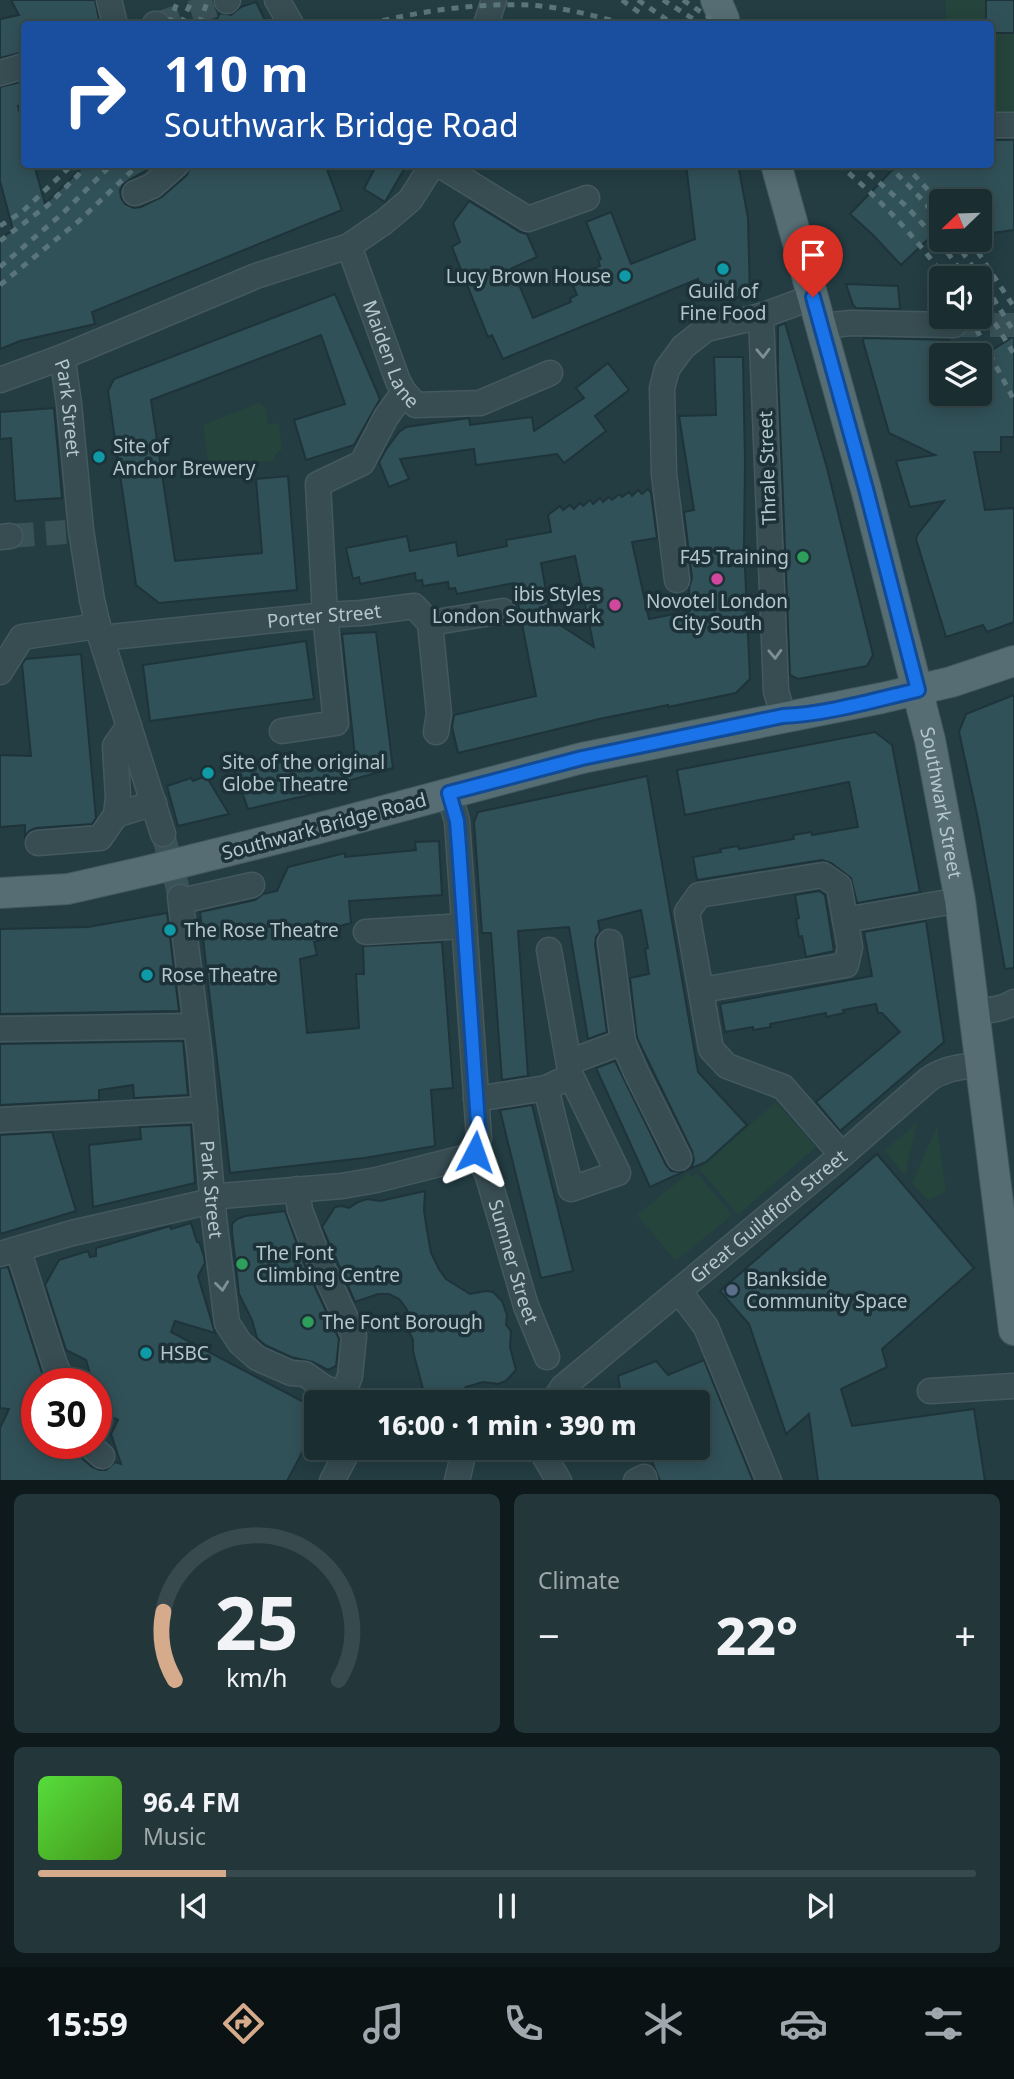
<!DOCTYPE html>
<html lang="en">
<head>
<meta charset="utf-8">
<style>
	:root { --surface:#1a2e32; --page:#23363a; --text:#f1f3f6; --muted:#9fa8ac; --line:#384a4d; --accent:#d6ab8b }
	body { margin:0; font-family:"Noto Sans",sans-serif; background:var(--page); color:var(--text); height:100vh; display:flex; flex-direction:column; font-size:26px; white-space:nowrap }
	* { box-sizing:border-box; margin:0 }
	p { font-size:23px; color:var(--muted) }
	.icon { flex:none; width:38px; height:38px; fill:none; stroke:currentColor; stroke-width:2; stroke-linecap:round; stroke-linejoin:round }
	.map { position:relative; height:1480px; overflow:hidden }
	.side { display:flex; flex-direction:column; gap:14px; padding:14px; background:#0e191c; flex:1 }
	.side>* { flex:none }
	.banner { position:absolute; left:21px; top:21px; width:973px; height:147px; border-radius:7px; box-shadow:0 4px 18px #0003,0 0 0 2px var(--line); background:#1a4fa0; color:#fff; overflow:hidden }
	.needle { width:46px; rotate:247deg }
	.fabs { position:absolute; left:929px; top:189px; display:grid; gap:14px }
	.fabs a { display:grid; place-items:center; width:63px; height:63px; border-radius:7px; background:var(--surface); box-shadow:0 4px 18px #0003,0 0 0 2px var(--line); font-size:35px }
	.speed { position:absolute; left:21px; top:1368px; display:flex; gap:14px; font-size:35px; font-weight:700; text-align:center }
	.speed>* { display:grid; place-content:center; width:91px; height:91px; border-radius:50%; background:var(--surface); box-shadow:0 4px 18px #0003,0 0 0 2px var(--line); line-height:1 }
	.speed .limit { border:10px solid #d22; background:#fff; color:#111 }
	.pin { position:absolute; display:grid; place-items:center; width:60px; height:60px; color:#fff; margin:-72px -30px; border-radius:50% 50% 50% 0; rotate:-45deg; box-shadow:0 0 7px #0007 }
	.pin .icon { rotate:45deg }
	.me { position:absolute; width:77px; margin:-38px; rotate:4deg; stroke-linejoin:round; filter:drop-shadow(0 0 5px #0008) }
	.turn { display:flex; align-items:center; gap:24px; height:147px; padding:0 28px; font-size:32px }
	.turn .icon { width:91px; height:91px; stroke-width:2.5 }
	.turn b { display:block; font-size:49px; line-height:60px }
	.big { font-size:52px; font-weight:800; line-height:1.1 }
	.side .card { flex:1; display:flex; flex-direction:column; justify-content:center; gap:10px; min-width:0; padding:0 24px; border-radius:10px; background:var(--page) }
	.side .dial { align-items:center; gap:0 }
	.dial svg { height:182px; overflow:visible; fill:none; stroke:var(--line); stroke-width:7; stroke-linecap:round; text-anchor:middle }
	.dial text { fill:var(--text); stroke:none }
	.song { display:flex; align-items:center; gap:21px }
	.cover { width:84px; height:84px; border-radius:10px; background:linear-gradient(135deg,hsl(110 70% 55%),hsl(100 70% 35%)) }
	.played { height:7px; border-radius:4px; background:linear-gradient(90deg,var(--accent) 20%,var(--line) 20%) }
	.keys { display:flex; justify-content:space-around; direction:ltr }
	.heat { display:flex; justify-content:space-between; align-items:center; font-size:38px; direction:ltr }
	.side .tiles { flex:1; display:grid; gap:14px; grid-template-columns:1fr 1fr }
	.card:last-child { grid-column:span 2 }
	.trip { position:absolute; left:304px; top:1390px; width:406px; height:70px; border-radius:7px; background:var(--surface); box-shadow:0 4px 18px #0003,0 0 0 2px var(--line); font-weight:800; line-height:70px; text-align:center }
	.dock { display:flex; height:112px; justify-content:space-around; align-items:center; background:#0a1214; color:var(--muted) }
	.dock .icon { width:49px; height:49px }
	.dock .current { color:var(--accent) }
	.dock b { font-size:32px; color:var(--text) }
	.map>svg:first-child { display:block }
</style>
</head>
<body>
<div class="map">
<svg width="1014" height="1481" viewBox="0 0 1014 1481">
	<rect width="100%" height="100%" fill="#233d43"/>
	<g fill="#25443b">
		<path d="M945 0H986V24H946Z"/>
		<path d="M990 33H1014V113L991 112Z"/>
		<path d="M259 403 266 408 268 424 279 423 282 450 279 451 274 456 275 460 209 469 203 425Z"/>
		<path d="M776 1102 816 1147 738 1215 699 1169Z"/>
		<path d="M917 1123 905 1176 885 1150Z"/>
		<path d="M937 1126 946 1192 928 1200 912 1183Z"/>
		<path d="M688 1173 692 1177 697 1173 732 1215 676 1261 637 1215Z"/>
	</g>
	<g fill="#315158" stroke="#1e343a" stroke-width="2" fill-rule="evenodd">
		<path d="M11 0H95L100 24H24V52L0 58V19L19 15Z"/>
		<path d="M986 0H1014V33H990V24H986Z"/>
		<path d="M256 2 267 24H204L217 19 220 13 231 15 241 7Z"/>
		<path d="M24 81V104L18 106 24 129V164H34L45 204 86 164H142L147 170 129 180 123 185 120 190 121 198 125 204 134 208 141 207 162 197 187 175 191 164H325L342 210 92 312 95 324 20 341 0 349V239L13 230 0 181V87Z"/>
		<path d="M990 140H1014V230L985 234 980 228V201H942V226L901 265 873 235 850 214 898 164H990Z"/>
		<path d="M377 164H407L385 202 364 189Z"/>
		<path d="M686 164H738L748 218 750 297 700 298 698 279 503 359 492 335 488 337 452 247 460 242 453 223 469 201 520 232 527 234 537 257 512 268 533 318 571 302 570 298 577 295 570 278 600 266 598 260 601 259 586 222 611 212 631 264 695 239Z"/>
		<path d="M846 284 898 286 900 309 856 308 853 305Z"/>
		<path d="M335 294 380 399 354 445 306 460 294 420 345 404 321 335 151 400 175 561 262 553 256 479 288 476 297 590 159 603 136 585 108 391 114 379Z"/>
		<path d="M785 323 827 468 873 655 867 666 798 679 790 675 778 371V326Z"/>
		<path d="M1014 336V437H1001V452H974L985 510 1014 508V622L987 632 983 625 946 637 916 539 918 534 944 501 910 507 896 461 935 455 889 433 863 341 864 338 949 340 959 355H942V394H980V358Z"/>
		<path d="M714 357H743L745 461 744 545 750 679 736 693 668 707V705L599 719 458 753 452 727 454 715 536 696 514 583 457 594 455 588 449 589 448 582 423 586 422 580 416 581 415 573 360 584 359 577 353 579 346 548 407 536 410 551 456 542 458 556 507 546 506 540 551 532 548 515 560 506 563 510 570 505 574 509 580 503 583 506 590 500 593 504 600 498 603 502 609 497 612 500 619 494 622 497 629 492 632 496 638 490 642 494 648 489 651 493 657 538 632 542 649 619 690 611 689 588 692 578 684 512 694 510 679 416 716 415ZM575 556 594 647 551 619 541 563Z"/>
		<path d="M608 363 629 390 595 416 606 431 564 463 557 454 476 465 474 449 400 459 409 479 389 487 379 462 387 448 399 432 406 427 469 418 470 425 532 417 534 431 584 398 576 388Z"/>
		<path d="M54 408 62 498 15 501 11 438 0 439V412Z"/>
		<path d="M376 632 393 768 344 782V787L248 809 233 766 254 758 255 764 355 757 342 634Z"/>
		<path d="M306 641 314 699 150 721 143 665Z"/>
		<path d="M81 654 96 818 92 824 36 828 29 831 25 837V825L0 827V755L31 756 22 664 26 659Z"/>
		<path d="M1014 695V968L1005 969 978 819 959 732 966 714Z"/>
		<path d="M875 732 892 745 920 892 857 903 851 878 831 863 822 860 697 880 693 857 721 852 720 849 738 846 739 849 794 839 793 835 811 832 812 835 858 827 849 782 685 815 677 770Z"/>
		<path d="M206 776 229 814 178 826 167 786 191 778 193 781Z"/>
		<path d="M647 776 698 1072 747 1125 706 1162 687 1170 692 1166 694 1160 692 1151 637 1038 630 978 649 974 645 949 648 948 641 910 598 921 600 932 596 937 595 944 607 1032 588 1039 569 927 518 931 528 1076 502 1080 491 933H482L474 822 478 812Z"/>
		<path d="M439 841 442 895 349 901 351 923 321 931 324 939 314 942 317 955 300 959 307 1033 359 1028 356 974H364L363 946 442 942 453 1088 431 1090 435 1146 364 1158 230 1173 200 912 255 900 263 894 277 891 288 867 345 853V857L416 850 415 842Z"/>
		<path d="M819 891 825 895 834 951 806 957 802 936 799 937 796 919 799 918 795 895Z"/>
		<path d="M167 913 179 1011 0 1014V929L88 927Z"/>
		<path d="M926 921 944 1042 840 1131 816 1102 900 1032 882 1013H878L876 1004 843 1010 844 1013 826 1017V1013L770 1024 771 1027 753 1030V1027L725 1032 720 1004 872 976 864 932Z"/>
		<path d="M183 1041 188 1095 134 1098 133 1085 99 1090V1100L0 1105V1044Z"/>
		<path d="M615 1061 666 1165 671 1171 683 1172 650 1187 596 1068Z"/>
		<path d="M532 1105 573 1271 541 1278 500 1110Z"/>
		<path d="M191 1125 195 1183 93 1207 89 1145 141 1139 140 1127Z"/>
		<path d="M52 1132 76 1211 0 1234V1135Z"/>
		<path d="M877 1154 974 1268 882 1349 887 1367 841 1389 852 1426 974 1409 985 1481H818L809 1414 786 1434 749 1324 720 1291Z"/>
		<path d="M425 1191 424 1211 427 1230 431 1253 439 1269 446 1279 470 1294 486 1291 493 1292 502 1301 507 1315 506 1325 511 1331 510 1347 516 1370 506 1381 498 1384 483 1382 473 1385 466 1387 460 1393 439 1402H429L423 1389 413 1351V1340L407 1327 411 1318 406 1308 399 1299 389 1294H378L355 1302 322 1227 335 1207 342 1206 349 1208 358 1202 367 1199 380 1201Z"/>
		<path d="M285 1211 305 1266 339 1339 336 1366 328 1370 313 1362 291 1357 265 1345 257 1338 252 1320 239 1294 232 1232V1224L237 1219 245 1216Z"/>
		<path d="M191 1223 197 1242H199L204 1256 205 1263 198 1276 215 1333 175 1321 171 1332 317 1409V1459L303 1451 287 1481H0V1428L9 1409 0 1408V1268L8 1267 41 1370 48 1384H37V1444H73L78 1455 92 1467 99 1470H106L115 1462 121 1464 111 1434 118 1420 101 1411 96 1395V1384H93L86 1360 66 1350 45 1285 59 1260 88 1251 90 1257 96 1256V1248L170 1226 171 1229Z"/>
		<path d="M704 1360 753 1481H660L646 1447H698V1402H622L618 1376 656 1361 668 1375Z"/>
	</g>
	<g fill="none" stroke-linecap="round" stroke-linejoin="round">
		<g stroke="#395258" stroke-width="24" stroke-dasharray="24 12" stroke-linecap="butt">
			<path d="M157 24 227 1"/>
			<path d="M954 325H1014"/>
			<path d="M10 536 66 532"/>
			<path d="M163 834 180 897"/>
		</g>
		<g stroke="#44595f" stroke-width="27">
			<g id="minor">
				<path d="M109 0 115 24"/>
				<path d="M277 0 291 24"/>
				<path d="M227 1 228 0"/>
				<path d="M155 24H157"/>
				<path d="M486 24 494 0"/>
				<path d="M0 73 24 66"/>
				<path d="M990 125H1014"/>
				<path d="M438 164 528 219 587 198"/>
				<path d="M135 193 152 186 177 164"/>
				<path id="s1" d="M349 246 398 381 404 392 416 405 480 403 550 373"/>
				<path d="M822 326 851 323 954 325"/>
				<path id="s2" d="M60 358 64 368 69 404 81 530 92 600 101 638 163 834"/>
				<path d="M0 380 60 358 256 276 349 246 384 222 410 200 433 164"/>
				<path d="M0 537 10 536"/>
				<path d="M677 580 664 474 662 388 667 369 683 347 706 329 761 316"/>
				<path d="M430 623 503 611"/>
				<path id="s3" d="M101 638 325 615 362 613 414 606 430 623 439 714 436 732"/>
				<path d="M0 672 22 637 98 626"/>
				<path d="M783 716 776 691 761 316 813 297"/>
				<path d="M282 731 336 723 325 615 318 484 362 463 386 417 404 392"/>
				<path id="s4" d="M449 793 457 821 479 1138 475 1152 487 1173 526 1306 547 1357"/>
				<path d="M116 815 118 797 115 746 129 726"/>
				<path d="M38 843 100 838 116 815 154 803"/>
				<path id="s5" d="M180 897 200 1057 214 1218 227 1323 240 1343 257 1358 291 1373 305 1374 323 1387 358 1402"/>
				<path d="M181 901 252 885"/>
				<path d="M845 920 960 900"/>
				<path d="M366 932 464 926"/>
				<path d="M702 990 846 965 850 947 839 886 823 875 699 895 687 912 711 1049 727 1066 783 1087 842 1155"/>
				<path d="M975 1012C989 1010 1002 1010 1014 1002"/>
				<path d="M0 1029 196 1026"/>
				<path d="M623 1042 636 1072 679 1158"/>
				<path d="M569 1062 623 1042 610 942"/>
				<path d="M546 1088 571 1189 618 1173 571 1076 549 950"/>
				<path d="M476 1099 546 1088 561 1081"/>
				<path d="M0 1120 205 1109"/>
				<path d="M297 1189 300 1210 319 1260 354 1336 350 1376 343 1394"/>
				<path d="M18 1249 55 1365 64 1384"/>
				<path d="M0 1254 72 1233 203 1203 221 1196 342 1186 376 1180 463 1158 475 1152"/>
				<path d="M679 1291 706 1327 769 1481"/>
				<path d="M930 1391 1014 1386"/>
				<path id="s6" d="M553 1402 563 1387 842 1155 929 1079C945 1068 961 1067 981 1064"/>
				<path d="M88 1444 102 1456"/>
				<path d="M539 1447 559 1481"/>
				<path d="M332 1481 350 1447"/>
				<path d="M457 1481 465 1447"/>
				<path d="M636 1481 644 1477 645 1481"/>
			</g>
		</g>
		<g stroke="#44595f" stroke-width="32">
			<g id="major">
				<path d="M716 0 724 19"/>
				<path id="s7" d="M776 164 866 489 930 740 960 900 1014 1330"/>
				<path d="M316 829 582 758 882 698 951 682 1014 661"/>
				<path d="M0 893 68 889 151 870"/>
			</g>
		</g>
		<use href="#minor" stroke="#374d52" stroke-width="24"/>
		<use href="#major" stroke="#556d73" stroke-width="30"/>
		<g stroke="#59747a" stroke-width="5" stroke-dasharray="7 7" stroke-linecap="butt">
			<path d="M622 0 644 16"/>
			<path d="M638 0 673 24"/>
			<path d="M663 0 701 24"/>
			<path d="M683 0 719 24"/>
			<path d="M169 24 178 0"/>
			<path d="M181 24 192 0"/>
			<path d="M199 24 208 0"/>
			<path d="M369 24C420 11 476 3 529 5 561 7 593 15 624 24"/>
			<path d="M838 164C878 197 915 236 945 278"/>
			<path d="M858 164 906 206 942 245 966 278"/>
			<path d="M887 164 914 191 942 222"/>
			<path d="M904 164 942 205"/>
			<path d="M0 226 22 212 73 164"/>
			<path d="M954 240 984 283 1014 332"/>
			<path d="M970 240 1014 307"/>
			<path d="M0 241 48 205 89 164"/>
			<path d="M0 267 63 213 112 164"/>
			<path d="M0 285 80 220 139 164"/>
			<path d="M980 299 1014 354"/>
			<path d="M970 317 1014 400"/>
		</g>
		<g stroke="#44595f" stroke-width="32" stroke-linecap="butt">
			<path id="major-bridge" d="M151 870 316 829"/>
		</g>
		<use href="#major-bridge" stroke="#556d73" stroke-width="30"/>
	</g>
	<defs><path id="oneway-chevron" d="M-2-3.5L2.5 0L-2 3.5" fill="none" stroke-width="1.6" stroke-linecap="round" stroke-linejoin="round" transform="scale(1.75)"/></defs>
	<g stroke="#7c9096">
		<use href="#oneway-chevron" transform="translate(763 353) rotate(88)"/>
		<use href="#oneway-chevron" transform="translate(775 654) rotate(88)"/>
		<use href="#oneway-chevron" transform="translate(222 1286) rotate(83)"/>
	</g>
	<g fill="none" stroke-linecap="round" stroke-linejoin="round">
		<g stroke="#114b97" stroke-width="18">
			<path id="route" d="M475 1152 479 1138 459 847 457 821 449 793 582 758 783 716C828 714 874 700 918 690L866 489 813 297"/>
		</g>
		<use href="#route" stroke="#1a73e8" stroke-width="12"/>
	</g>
	<g fill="#0f9aa8" stroke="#1c3238" stroke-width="2.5">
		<circle cx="723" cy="269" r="7"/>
		<circle cx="625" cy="276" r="7"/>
		<circle cx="99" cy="457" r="7"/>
		<circle cx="208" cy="773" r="7"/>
		<circle cx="170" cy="930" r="7"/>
		<circle cx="147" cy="975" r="7"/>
		<circle cx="146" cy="1353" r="7"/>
	</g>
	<g fill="#2e9e5b" stroke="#1c3238" stroke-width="2.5">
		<circle cx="803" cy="557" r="7"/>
		<circle cx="242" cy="1264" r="7"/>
		<circle cx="308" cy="1322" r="7"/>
	</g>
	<g fill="#d1479c" stroke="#1c3238" stroke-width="2.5">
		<circle cx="717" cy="579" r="7"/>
		<circle cx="615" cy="605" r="7"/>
	</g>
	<circle fill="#5c6f8a" stroke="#1c3238" stroke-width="2.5" cx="732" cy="1290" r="7"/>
	<g text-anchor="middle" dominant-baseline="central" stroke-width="7" stroke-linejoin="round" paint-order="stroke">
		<g font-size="19" fill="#b4c7cd" stroke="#1c3238" text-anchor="start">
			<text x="611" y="276" text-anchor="end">Lucy Brown House</text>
			<text x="723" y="291" text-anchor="middle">Guild of<tspan x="723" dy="22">Fine Food</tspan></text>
			<text x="113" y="446">Site of<tspan x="113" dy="22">Anchor Brewery</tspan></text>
			<text x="789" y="557" text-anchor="end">F45 Training</text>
			<text x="601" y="594" text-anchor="end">ibis Styles<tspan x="601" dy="22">London Southwark</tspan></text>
			<text x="717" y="601" text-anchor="middle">Novotel London<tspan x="717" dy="22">City South</tspan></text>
			<text x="222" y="762">Site of the original<tspan x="222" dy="22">Globe Theatre</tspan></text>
			<text x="184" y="930">The Rose Theatre</text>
			<text x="161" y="975">Rose Theatre</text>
			<text x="256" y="1253">The Font<tspan x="256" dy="22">Climbing Centre</tspan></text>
			<text x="746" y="1279">Bankside<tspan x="746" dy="22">Community Space</tspan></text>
			<text x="322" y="1322">The Font Borough</text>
			<text x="160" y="1353">HSBC</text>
		</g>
		<g font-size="19" fill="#b4c7cd" stroke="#1c3238">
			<text stroke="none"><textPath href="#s1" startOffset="116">Maiden Lane</textPath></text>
			<text stroke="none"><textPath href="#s2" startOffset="51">Park Street</textPath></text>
			<text transform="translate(767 468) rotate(-92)">Thrale Street</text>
			<text stroke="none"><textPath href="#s3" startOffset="224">Porter Street</textPath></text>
			<text stroke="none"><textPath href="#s7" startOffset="660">Southwark Street</textPath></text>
			<text transform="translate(324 826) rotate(-15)">Southwark Bridge Road</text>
			<text stroke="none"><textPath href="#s5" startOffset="294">Park Street</textPath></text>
			<text stroke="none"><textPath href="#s6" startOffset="285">Great Guildford Street</textPath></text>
			<text stroke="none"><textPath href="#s4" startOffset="478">Sumner Street</textPath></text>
		</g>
	</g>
</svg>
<div class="fabs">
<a><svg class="needle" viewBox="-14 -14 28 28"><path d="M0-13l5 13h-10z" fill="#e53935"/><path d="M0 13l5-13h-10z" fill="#9fa8ac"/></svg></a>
<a><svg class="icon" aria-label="sound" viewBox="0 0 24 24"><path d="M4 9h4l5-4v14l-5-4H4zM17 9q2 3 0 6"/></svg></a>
<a><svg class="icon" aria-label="layers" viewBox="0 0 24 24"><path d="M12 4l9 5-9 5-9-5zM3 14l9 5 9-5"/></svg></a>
</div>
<div class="speed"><div class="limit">30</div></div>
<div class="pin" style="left:813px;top:297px;background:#d93025"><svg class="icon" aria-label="arrive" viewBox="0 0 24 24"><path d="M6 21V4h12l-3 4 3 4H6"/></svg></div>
<svg class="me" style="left:475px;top:1152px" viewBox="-20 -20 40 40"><path d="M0-17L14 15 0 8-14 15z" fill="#1a73e8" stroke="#fff" stroke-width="4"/></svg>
<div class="trip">16:00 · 1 min · 390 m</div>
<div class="banner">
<div class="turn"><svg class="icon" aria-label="right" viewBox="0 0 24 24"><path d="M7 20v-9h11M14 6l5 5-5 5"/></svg><div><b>110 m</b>Southwark Bridge Road</div></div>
</div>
</div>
<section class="side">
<div class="tiles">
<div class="card dial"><svg viewBox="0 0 100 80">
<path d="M14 69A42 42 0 1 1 86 69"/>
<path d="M14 69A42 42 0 0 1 9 39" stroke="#d6ab8b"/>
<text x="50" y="56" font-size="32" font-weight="700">25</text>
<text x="50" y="72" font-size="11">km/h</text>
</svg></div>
<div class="card"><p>Climate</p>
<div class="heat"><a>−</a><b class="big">22°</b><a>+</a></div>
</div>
<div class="card">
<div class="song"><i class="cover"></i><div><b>96.4 FM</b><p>Music</p></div></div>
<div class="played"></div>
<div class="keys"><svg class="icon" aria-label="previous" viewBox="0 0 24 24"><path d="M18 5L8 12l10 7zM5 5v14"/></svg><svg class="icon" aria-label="pause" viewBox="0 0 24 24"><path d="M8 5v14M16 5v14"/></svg><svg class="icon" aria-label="next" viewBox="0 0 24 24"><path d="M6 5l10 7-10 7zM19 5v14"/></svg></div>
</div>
</div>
</section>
<nav class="dock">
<b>15:59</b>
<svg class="icon current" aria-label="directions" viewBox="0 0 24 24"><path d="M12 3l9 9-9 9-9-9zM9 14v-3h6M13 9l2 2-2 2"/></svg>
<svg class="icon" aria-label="music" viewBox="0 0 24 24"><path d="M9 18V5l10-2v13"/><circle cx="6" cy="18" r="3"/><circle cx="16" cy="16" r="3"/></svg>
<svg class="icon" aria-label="phone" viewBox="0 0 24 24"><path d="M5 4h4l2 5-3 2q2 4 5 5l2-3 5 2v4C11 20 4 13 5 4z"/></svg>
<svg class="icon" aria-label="climate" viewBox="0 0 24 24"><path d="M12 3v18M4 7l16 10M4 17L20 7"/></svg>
<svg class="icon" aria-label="car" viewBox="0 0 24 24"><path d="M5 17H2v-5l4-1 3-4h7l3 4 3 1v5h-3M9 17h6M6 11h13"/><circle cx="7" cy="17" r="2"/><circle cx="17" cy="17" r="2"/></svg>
<svg class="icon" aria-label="filters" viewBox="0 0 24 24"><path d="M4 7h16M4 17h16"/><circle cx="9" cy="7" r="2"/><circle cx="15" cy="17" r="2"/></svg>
</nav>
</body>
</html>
